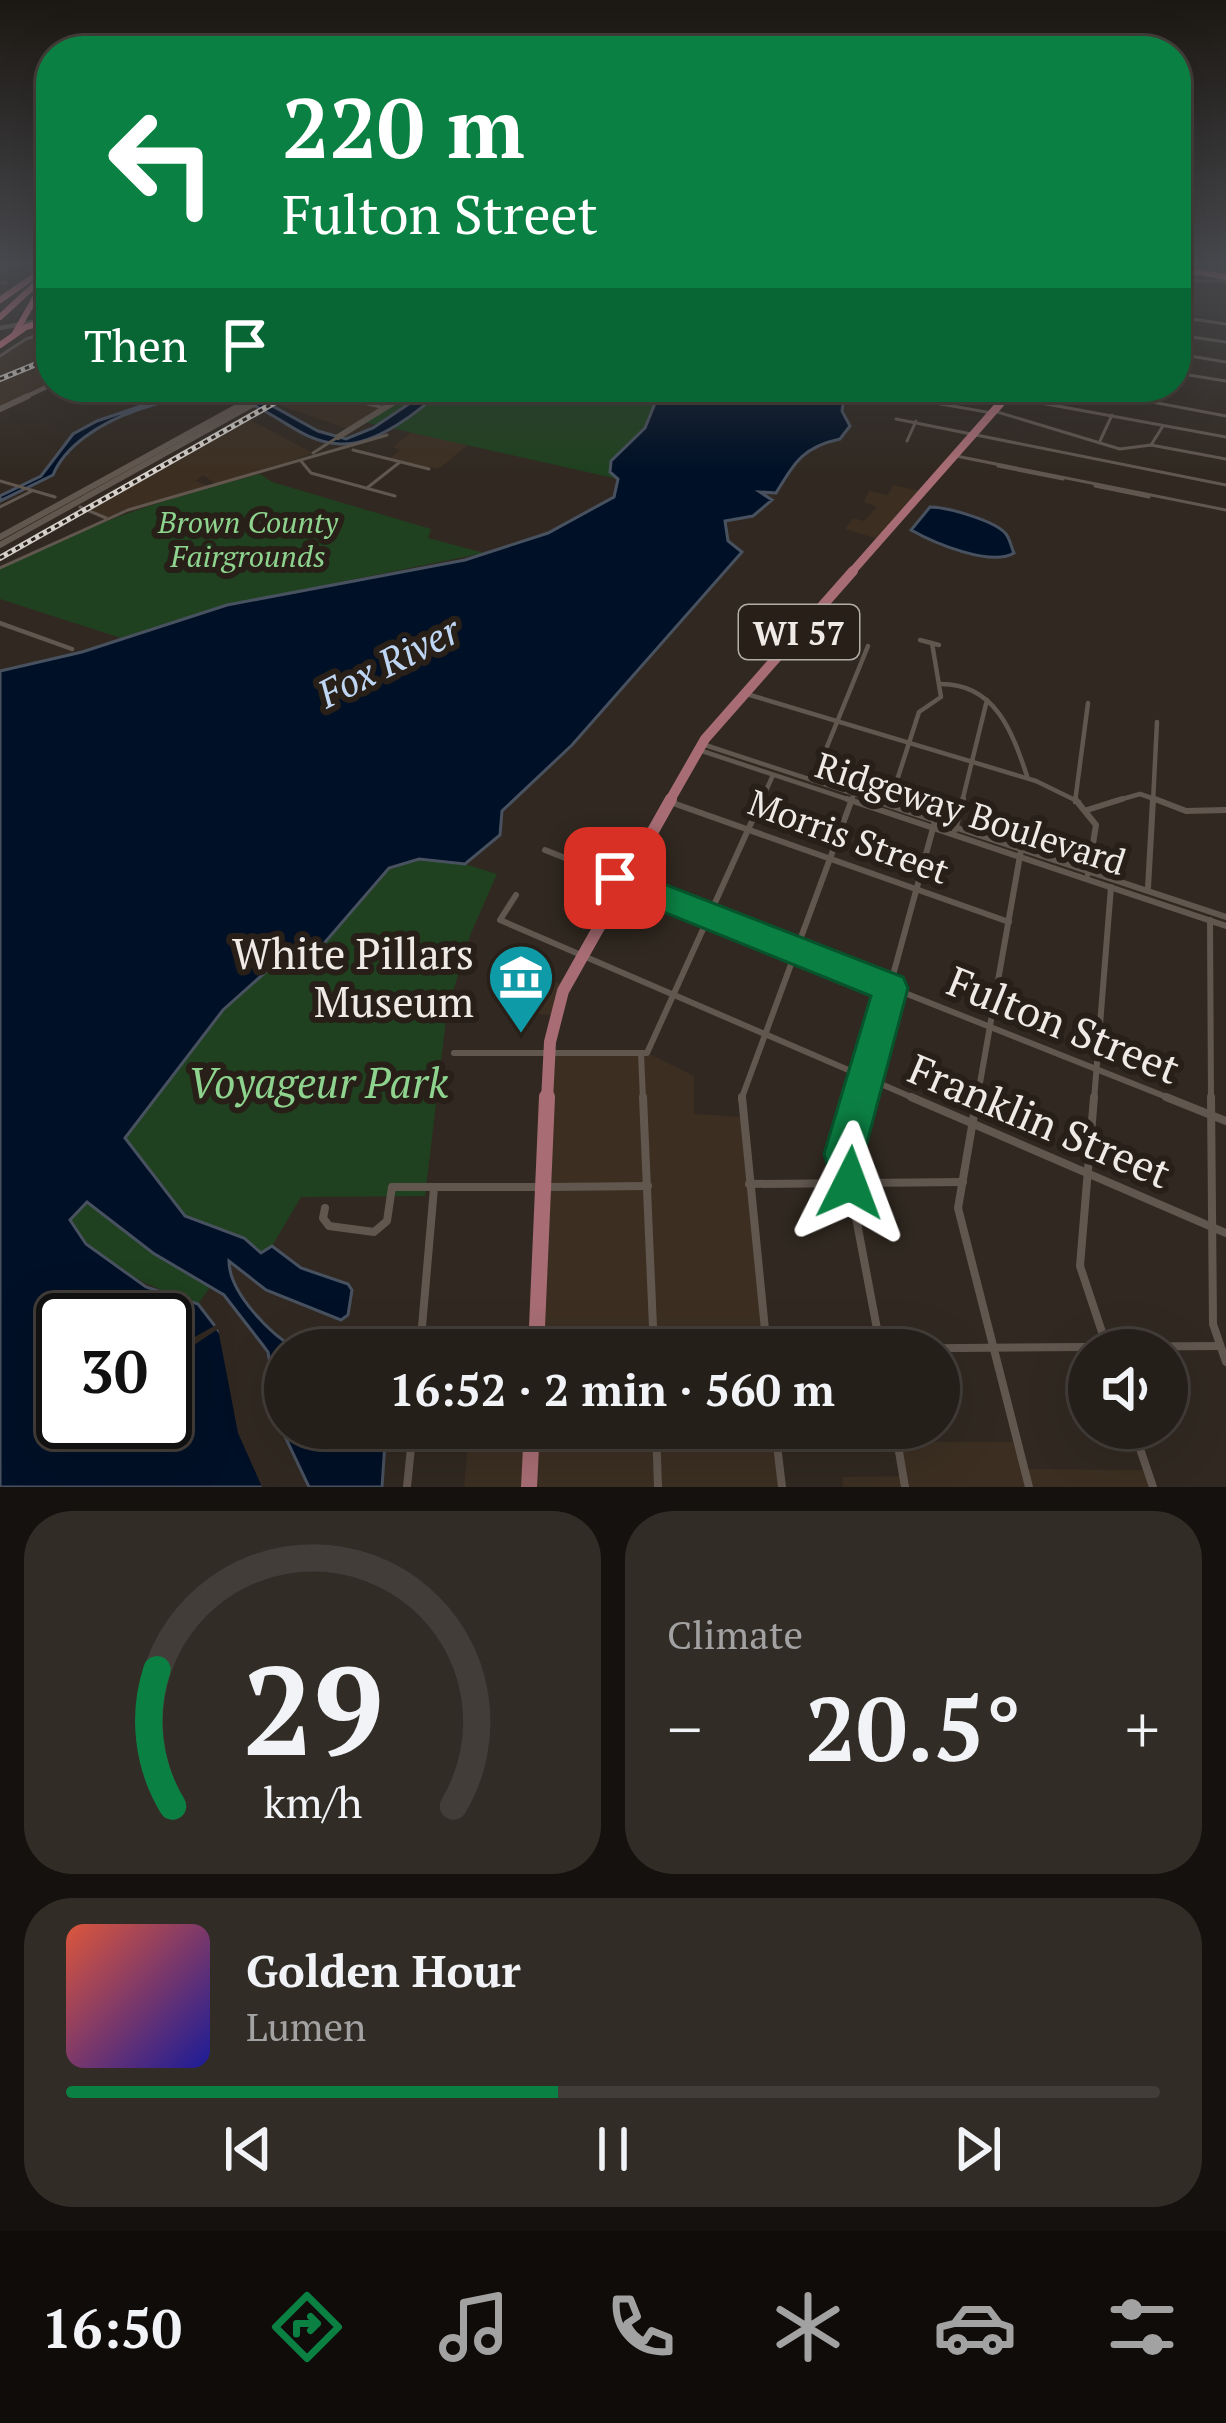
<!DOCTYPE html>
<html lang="en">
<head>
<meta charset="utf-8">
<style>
	:root { --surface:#251f19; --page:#312c26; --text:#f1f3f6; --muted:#a3a2a2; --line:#423d38; --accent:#0b8043 }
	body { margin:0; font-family:"PT Serif",serif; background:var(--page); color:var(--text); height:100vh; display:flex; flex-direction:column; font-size:45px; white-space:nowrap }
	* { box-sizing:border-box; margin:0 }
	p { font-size:39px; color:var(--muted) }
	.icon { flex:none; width:66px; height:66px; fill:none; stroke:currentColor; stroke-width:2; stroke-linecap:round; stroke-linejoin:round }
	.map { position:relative; height:1487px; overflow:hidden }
	.panel { display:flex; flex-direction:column; gap:24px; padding:24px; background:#14110e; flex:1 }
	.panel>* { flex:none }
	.guide { position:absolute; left:36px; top:36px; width:1155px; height:366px; border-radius:48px; box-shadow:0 12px 48px #0002,0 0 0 3px var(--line); background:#0b8043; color:#fff; overflow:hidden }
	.controls { position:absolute; left:1068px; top:1329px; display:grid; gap:24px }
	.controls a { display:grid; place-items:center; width:120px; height:120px; border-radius:50%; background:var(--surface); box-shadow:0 12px 48px #0002,0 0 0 3px var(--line); font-size:60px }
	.speed { position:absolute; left:36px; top:1293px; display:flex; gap:24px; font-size:60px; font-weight:700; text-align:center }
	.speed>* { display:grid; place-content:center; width:156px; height:156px; border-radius:50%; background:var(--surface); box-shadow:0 12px 48px #0002,0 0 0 3px var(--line); line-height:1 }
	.speed .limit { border:6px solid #111; border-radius:18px; background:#fff; color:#111 }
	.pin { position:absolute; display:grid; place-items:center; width:102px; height:102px; color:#fff; margin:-51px; border-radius:24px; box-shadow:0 6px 18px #0006 }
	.me { position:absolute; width:132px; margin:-66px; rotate:3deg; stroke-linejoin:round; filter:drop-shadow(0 0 9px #0008) }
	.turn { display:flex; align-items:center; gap:42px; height:252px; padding:0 48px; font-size:54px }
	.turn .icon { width:156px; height:156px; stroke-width:2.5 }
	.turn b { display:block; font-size:84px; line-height:102px }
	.then { display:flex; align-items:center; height:114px; padding:0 48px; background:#0003; gap:24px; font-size:45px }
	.big { font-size:90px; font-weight:700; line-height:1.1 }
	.panel .card { flex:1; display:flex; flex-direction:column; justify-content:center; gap:18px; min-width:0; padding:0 42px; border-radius:48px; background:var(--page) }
	.panel .dial { align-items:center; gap:0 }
	.dial svg { height:312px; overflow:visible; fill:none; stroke:var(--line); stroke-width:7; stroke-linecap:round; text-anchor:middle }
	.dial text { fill:var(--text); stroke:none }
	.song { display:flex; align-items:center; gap:36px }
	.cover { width:144px; height:144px; border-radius:18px; background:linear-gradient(135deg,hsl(10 70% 55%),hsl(240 70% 35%)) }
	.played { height:12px; border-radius:6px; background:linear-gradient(90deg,var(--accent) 45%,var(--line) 45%) }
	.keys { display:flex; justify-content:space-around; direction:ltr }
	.heat { display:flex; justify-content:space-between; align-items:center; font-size:66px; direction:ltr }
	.panel .tiles { flex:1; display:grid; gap:24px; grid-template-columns:1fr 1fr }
	.card:last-child { grid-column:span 2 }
	.trip { position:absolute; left:264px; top:1329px; width:696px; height:120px; border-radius:60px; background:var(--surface); box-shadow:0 12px 48px #0002,0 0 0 3px var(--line); font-weight:700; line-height:120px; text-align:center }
	.dock { display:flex; height:192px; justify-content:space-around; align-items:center; background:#0f0c0a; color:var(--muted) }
	.dock .icon { width:84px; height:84px }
	.dock .active { color:var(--accent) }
	.dock b { font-size:54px; color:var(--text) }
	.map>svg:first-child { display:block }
</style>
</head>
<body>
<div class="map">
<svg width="1226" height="1487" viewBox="0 0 1226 1487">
	<rect width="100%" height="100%" fill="#312921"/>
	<g fill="#3c2f22">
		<path d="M51 320V385L0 409V356L24 340 20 339 26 333Z"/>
		<path d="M306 387H412L348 429 276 404Z"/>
		<path d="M250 420 313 453 218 486 203 475 195 481 212 487 106 518 90 510Z"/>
		<path d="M411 432 468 445 438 469 389 459 400 450 393 447Z"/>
		<path d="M893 485 919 491 878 539 845 529 853 518 864 521 877 507 864 502 869 491 888 495Z"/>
		<path d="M520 968 566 986 554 1015 502 1012Z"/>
		<path d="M550 1052 647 1053 694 1076V1114L742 1117 767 1349 823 1350H536Z"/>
		<path d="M469 1428H775L781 1487H464Z"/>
		<path d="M897 1442H1018L1025 1469 1147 1470 1153 1487H843L842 1477 903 1476Z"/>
	</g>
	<g fill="#1f411f">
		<path d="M418 387H673L656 401 645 428 622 449 618 479 364 422Z"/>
		<path d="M260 474 272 482 431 529 428 538 484 553 227 605 124 639 0 599V569C90 522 163 500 260 474Z"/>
		<path d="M419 859 465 864 497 874 471 933 447 1011 425 1196 301 1197 272 1246 262 1253 243 1238 185 1216 124 1139 223 1010 278 961 320 948 389 868Z"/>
		<path d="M87 1202 153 1253 210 1287 198 1304C148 1285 99 1268 70 1220Z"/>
	</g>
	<g fill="#001026" stroke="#48515f" stroke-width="3" fill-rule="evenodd">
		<path d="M434 387H444C421 411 375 446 340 444 302 442 280 415 248 403 191 382 76 418 53 475L0 501V496L41 476 73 434 97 421 147 404 209 393 267 403 318 431 346 439 373 428Z"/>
		<path d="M868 387 844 398 842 411 850 426 840 439C803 447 795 462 776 493L760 492 772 500 753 516 725 521 728 541 742 552 572 745 502 811 500 835 465 864 419 859 389 868 320 948 278 961 223 1010 125 1138 185 1216 244 1238 261 1253 272 1246 301 1268 348 1284 352 1290 348 1315 341 1320 266 1290 229 1261C229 1293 271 1335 298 1350H285V1428H386L382 1487H309L280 1426 268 1352 262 1344 224 1295 153 1253 87 1202 70 1220 86 1244 146 1287 198 1304 225 1339 239 1428 271 1487H0V671L82 652 227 605 465 560 548 533 614 497 618 479 610 472 611 461 645 428 656 401 671 388ZM63 1320H165V1422H63Z"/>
		<path d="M930 507C947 507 996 521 1006 534 1010 539 1011 547 1014 553 991 567 934 543 911 530Z"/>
	</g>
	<path fill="#312921" d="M204 1301 217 1316 231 1340 245 1427 259 1441 277 1487H262L238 1433 218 1329 191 1347 165 1329 169 1324 191 1339 216 1325 219 1321Z"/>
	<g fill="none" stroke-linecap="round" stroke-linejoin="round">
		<g stroke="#61574f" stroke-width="3">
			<path d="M0 270 14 263"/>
			<path d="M1176 281H1226"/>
			<path d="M0 282 6 283"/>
			<path d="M1178 335 1226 342"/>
			<path d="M1178 354 1226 362"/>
			<path d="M0 356 26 339 51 331"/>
			<path d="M1176 359 1178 317 1226 324"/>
			<path d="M1176 373 1226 381"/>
			<path d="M913 387 909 395 918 400 992 413"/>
			<path d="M954 387 1226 437"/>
			<path d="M1073 387 1226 416"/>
			<path d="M309 390 385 408"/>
			<path d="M994 411 1120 449 1151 445 1226 459"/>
			<path d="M896 419 1226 485"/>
			<path d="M907 441 916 421"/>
			<path d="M1100 441 1112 415"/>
			<path d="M1151 445 1163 426"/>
			<path d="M353 450 429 469"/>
			<path d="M313 453 338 437"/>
			<path d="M956 456 1226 510"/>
			<path d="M301 461 311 473 395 496"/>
			<path d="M998 466 1063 479"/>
			<path d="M0 481 55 497"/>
			<path d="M1095 486 1149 497"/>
			<path d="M367 488 400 462"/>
			<path d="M0 507 32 491"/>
			<path d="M80 507 106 518"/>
			<path d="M0 568 128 510 387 435"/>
		</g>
		<g stroke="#61574f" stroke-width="4.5">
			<path d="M0 623 72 649"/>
			<path d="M920 640 939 645"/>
			<path d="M941 684C995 684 1012 731 1027 776"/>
			<path d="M750 695 1036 781 1079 802"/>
			<path d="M702 744 879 802"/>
			<path d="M699 750 856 802"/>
			<path d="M813 781 868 646"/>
			<path d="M761 802 773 775"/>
			<path d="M851 802 854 794"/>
			<path d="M890 802 919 712 941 697 932 643"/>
			<path d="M962 802 987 700"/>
			<path d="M1075 802 1088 703"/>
			<path d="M1112 802 1140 794 1163 802"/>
			<path d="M1153 802 1157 722"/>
		</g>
		<g stroke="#61574f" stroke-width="6">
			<path d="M847 799 1226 926"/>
			<path d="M870 799 1226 917"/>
			<path d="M1075 799 1096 825 1088 874"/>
			<path d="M1155 799 1186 811 1226 810"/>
			<path d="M670 802 1009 922"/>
			<path d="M1087 810 1122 799"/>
			<path d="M955 830 963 799"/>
			<path d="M545 850 1174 1100"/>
			<path d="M1148 888 1153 799"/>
			<path d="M516 895 500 920 918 1100"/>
			<path d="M1210 920 1211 1100"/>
			<path d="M454 1053H647L762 799"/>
			<path d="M641 1053 643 1100"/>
			<path d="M741 1100 852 799"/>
			<path d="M859 1100 935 821"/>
			<path d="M977 1100 1021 850"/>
			<path d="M1094 1100 1111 887"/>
		</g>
		<g stroke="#61574f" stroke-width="8">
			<path d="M643 1097 654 1350"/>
			<path d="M742 1097 767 1350"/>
			<path d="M860 1097 844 1154 881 1350"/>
			<path d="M911 1097 1226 1233"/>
			<path d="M977 1097 958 1208 1029 1487"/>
			<path d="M1094 1097 1080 1266 1108 1350"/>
			<path d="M1166 1097 1226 1121"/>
			<path d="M1211 1097 1213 1324 1226 1362"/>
			<path d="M749 1184 963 1182"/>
			<path d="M549 1187 648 1186"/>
			<path d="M325 1208 323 1218 329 1226 374 1232 387 1221 392 1187H537"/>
			<path d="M360 1344 414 1350"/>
			<path d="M420 1350 434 1188"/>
			<path d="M716 1350 1220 1346"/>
			<path d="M656 1428 658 1487"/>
			<path d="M775 1428 782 1487"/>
			<path d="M895 1428 905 1487"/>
			<path d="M1133 1428 1153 1487"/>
			<path d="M407 1487 413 1428"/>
		</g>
		<g stroke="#61574f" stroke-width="4.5">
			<path d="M0 328 38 321"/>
			<path d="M21 399 51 385"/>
			<path d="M251 399 273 387"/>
			<path d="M262 399 284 387"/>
			<path d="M399 399 418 387"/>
		</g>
		<g stroke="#61574f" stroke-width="6">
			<path d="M0 409 28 396"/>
			<path d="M338 437 404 396"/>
			<path d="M0 537 257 396"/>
			<path d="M0 545 268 396"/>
		</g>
		<path stroke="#a86d74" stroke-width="6" d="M1004 399 1015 387"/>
		<path stroke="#a86d74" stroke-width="8" d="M850 574 1007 396"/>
		<path stroke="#a86d74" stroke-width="10" d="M669 802 705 739 853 571"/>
		<path stroke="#a86d74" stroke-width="12" d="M547 1100 550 1042 563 991 671 799"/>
		<g stroke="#a86d74" stroke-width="16">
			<path d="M536 1350 547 1097"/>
			<path d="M529 1487 532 1428"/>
		</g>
		<g stroke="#d87c8c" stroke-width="6">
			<path d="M1176 268 1226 277"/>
			<path d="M0 300 39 273"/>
			<path d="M0 317 51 270"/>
			<path d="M14 335 42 286"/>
			<path d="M0 345 26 327 51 320"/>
		</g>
		<g stroke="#d4cfc9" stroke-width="6">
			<g id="rail">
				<path d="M0 379 51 358"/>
				<path d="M0 558 302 387"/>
			</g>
		</g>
		<use href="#rail" stroke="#271f18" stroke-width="3" stroke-dasharray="4.5" stroke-linecap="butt"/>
	</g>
	<linearGradient id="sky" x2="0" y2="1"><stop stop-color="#1b1712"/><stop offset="0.56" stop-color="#48494e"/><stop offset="1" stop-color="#48494e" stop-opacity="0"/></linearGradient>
	<rect width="1226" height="471" fill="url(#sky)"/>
	<path fill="#0b8043" stroke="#07532c" stroke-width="3" d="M615 865 903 977 908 988 864 1154 870 1183 864 1197 850 1203 836 1197 824 1154 871 996 604 888 600 878 604 869Z"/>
	<defs>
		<g id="museum-pin" transform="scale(3.45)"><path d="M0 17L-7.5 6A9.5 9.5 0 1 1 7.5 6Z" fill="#0f9aa8" stroke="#271f18"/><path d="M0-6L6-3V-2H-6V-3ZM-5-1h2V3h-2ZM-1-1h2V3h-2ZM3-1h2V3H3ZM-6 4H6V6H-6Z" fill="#fff"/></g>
	</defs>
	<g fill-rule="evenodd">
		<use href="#museum-pin" x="521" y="977"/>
	</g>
	<g text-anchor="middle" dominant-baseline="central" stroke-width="12" stroke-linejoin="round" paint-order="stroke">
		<g font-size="30" font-style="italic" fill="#8ed48e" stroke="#271f18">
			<text x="248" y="522">Brown County<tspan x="248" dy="34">Fairgrounds</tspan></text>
		</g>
		<rect fill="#271f18" stroke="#b3ada8" stroke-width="3" x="739" y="605" width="120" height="54" rx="9"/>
		<g font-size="33" font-weight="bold" fill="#efeae5">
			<text x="799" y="632">WI 57</text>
		</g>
		<g font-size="36" fill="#efeae5" stroke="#271f18">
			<text transform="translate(971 813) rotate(18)">Ridgeway Boulevard</text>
			<text transform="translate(849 836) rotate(20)">Morris Street</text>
		</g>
		<g font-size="39" font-style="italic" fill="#bed6f3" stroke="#271f18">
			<text transform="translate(388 661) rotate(-27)">Fox River</text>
		</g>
		<g font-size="42" fill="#efeae5" stroke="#271f18" text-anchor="end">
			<text x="474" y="953">White Pillars<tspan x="474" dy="48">Museum</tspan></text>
		</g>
		<g font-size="42" fill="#efeae5" stroke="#271f18">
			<text transform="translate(1064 1024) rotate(22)">Fulton Street</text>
			<text transform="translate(1040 1120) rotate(23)">Franklin Street</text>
		</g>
		<g font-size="42" font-style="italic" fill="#8ed48e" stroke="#271f18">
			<text x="318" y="1082">Voyageur Park</text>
		</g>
	</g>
</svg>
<div class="controls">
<a><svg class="icon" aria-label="sound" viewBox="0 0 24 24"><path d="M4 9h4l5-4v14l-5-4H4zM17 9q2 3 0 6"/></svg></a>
</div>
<div class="speed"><div class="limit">30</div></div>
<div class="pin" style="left:615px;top:878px;background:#d93025"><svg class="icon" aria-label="arrive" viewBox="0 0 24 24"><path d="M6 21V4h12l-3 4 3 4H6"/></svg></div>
<svg class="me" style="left:850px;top:1183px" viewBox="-20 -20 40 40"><path d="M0-17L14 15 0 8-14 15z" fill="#0b8043" stroke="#fff" stroke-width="4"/></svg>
<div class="trip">16:52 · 2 min · 560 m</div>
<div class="guide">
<div class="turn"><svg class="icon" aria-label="left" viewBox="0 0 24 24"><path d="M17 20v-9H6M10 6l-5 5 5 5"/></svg><div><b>220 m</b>Fulton Street</div></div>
<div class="then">Then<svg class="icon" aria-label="arrive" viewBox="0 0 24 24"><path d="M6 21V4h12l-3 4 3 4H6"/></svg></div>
</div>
</div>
<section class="panel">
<div class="tiles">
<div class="card dial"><svg viewBox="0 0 100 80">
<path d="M14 69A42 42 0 1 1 86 69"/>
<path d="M14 69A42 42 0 0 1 10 34" stroke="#0b8043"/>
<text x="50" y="56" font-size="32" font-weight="700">29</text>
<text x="50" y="72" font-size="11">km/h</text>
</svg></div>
<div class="card"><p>Climate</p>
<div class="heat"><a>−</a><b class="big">20.5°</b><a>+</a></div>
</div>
<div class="card">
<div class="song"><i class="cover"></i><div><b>Golden Hour</b><p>Lumen</p></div></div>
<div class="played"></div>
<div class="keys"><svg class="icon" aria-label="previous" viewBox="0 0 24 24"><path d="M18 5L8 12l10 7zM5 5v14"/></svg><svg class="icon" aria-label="pause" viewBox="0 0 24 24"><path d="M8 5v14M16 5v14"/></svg><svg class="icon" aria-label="next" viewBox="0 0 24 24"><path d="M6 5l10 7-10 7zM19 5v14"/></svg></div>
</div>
</div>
</section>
<nav class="dock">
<b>16:50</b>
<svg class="icon active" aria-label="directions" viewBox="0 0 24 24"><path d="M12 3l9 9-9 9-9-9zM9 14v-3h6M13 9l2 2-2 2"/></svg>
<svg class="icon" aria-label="music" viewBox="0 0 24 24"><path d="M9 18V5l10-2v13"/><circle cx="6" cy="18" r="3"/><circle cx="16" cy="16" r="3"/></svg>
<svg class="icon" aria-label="phone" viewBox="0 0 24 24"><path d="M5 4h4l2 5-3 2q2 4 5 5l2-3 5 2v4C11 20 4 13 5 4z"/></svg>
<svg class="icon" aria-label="climate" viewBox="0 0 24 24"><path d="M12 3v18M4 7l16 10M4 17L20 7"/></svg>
<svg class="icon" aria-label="car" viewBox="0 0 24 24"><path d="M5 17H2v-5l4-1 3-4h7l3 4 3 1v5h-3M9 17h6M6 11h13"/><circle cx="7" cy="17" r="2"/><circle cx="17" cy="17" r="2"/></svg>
<svg class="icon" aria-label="filters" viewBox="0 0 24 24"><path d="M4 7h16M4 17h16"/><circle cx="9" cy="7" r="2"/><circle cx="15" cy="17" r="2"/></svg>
</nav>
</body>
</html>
